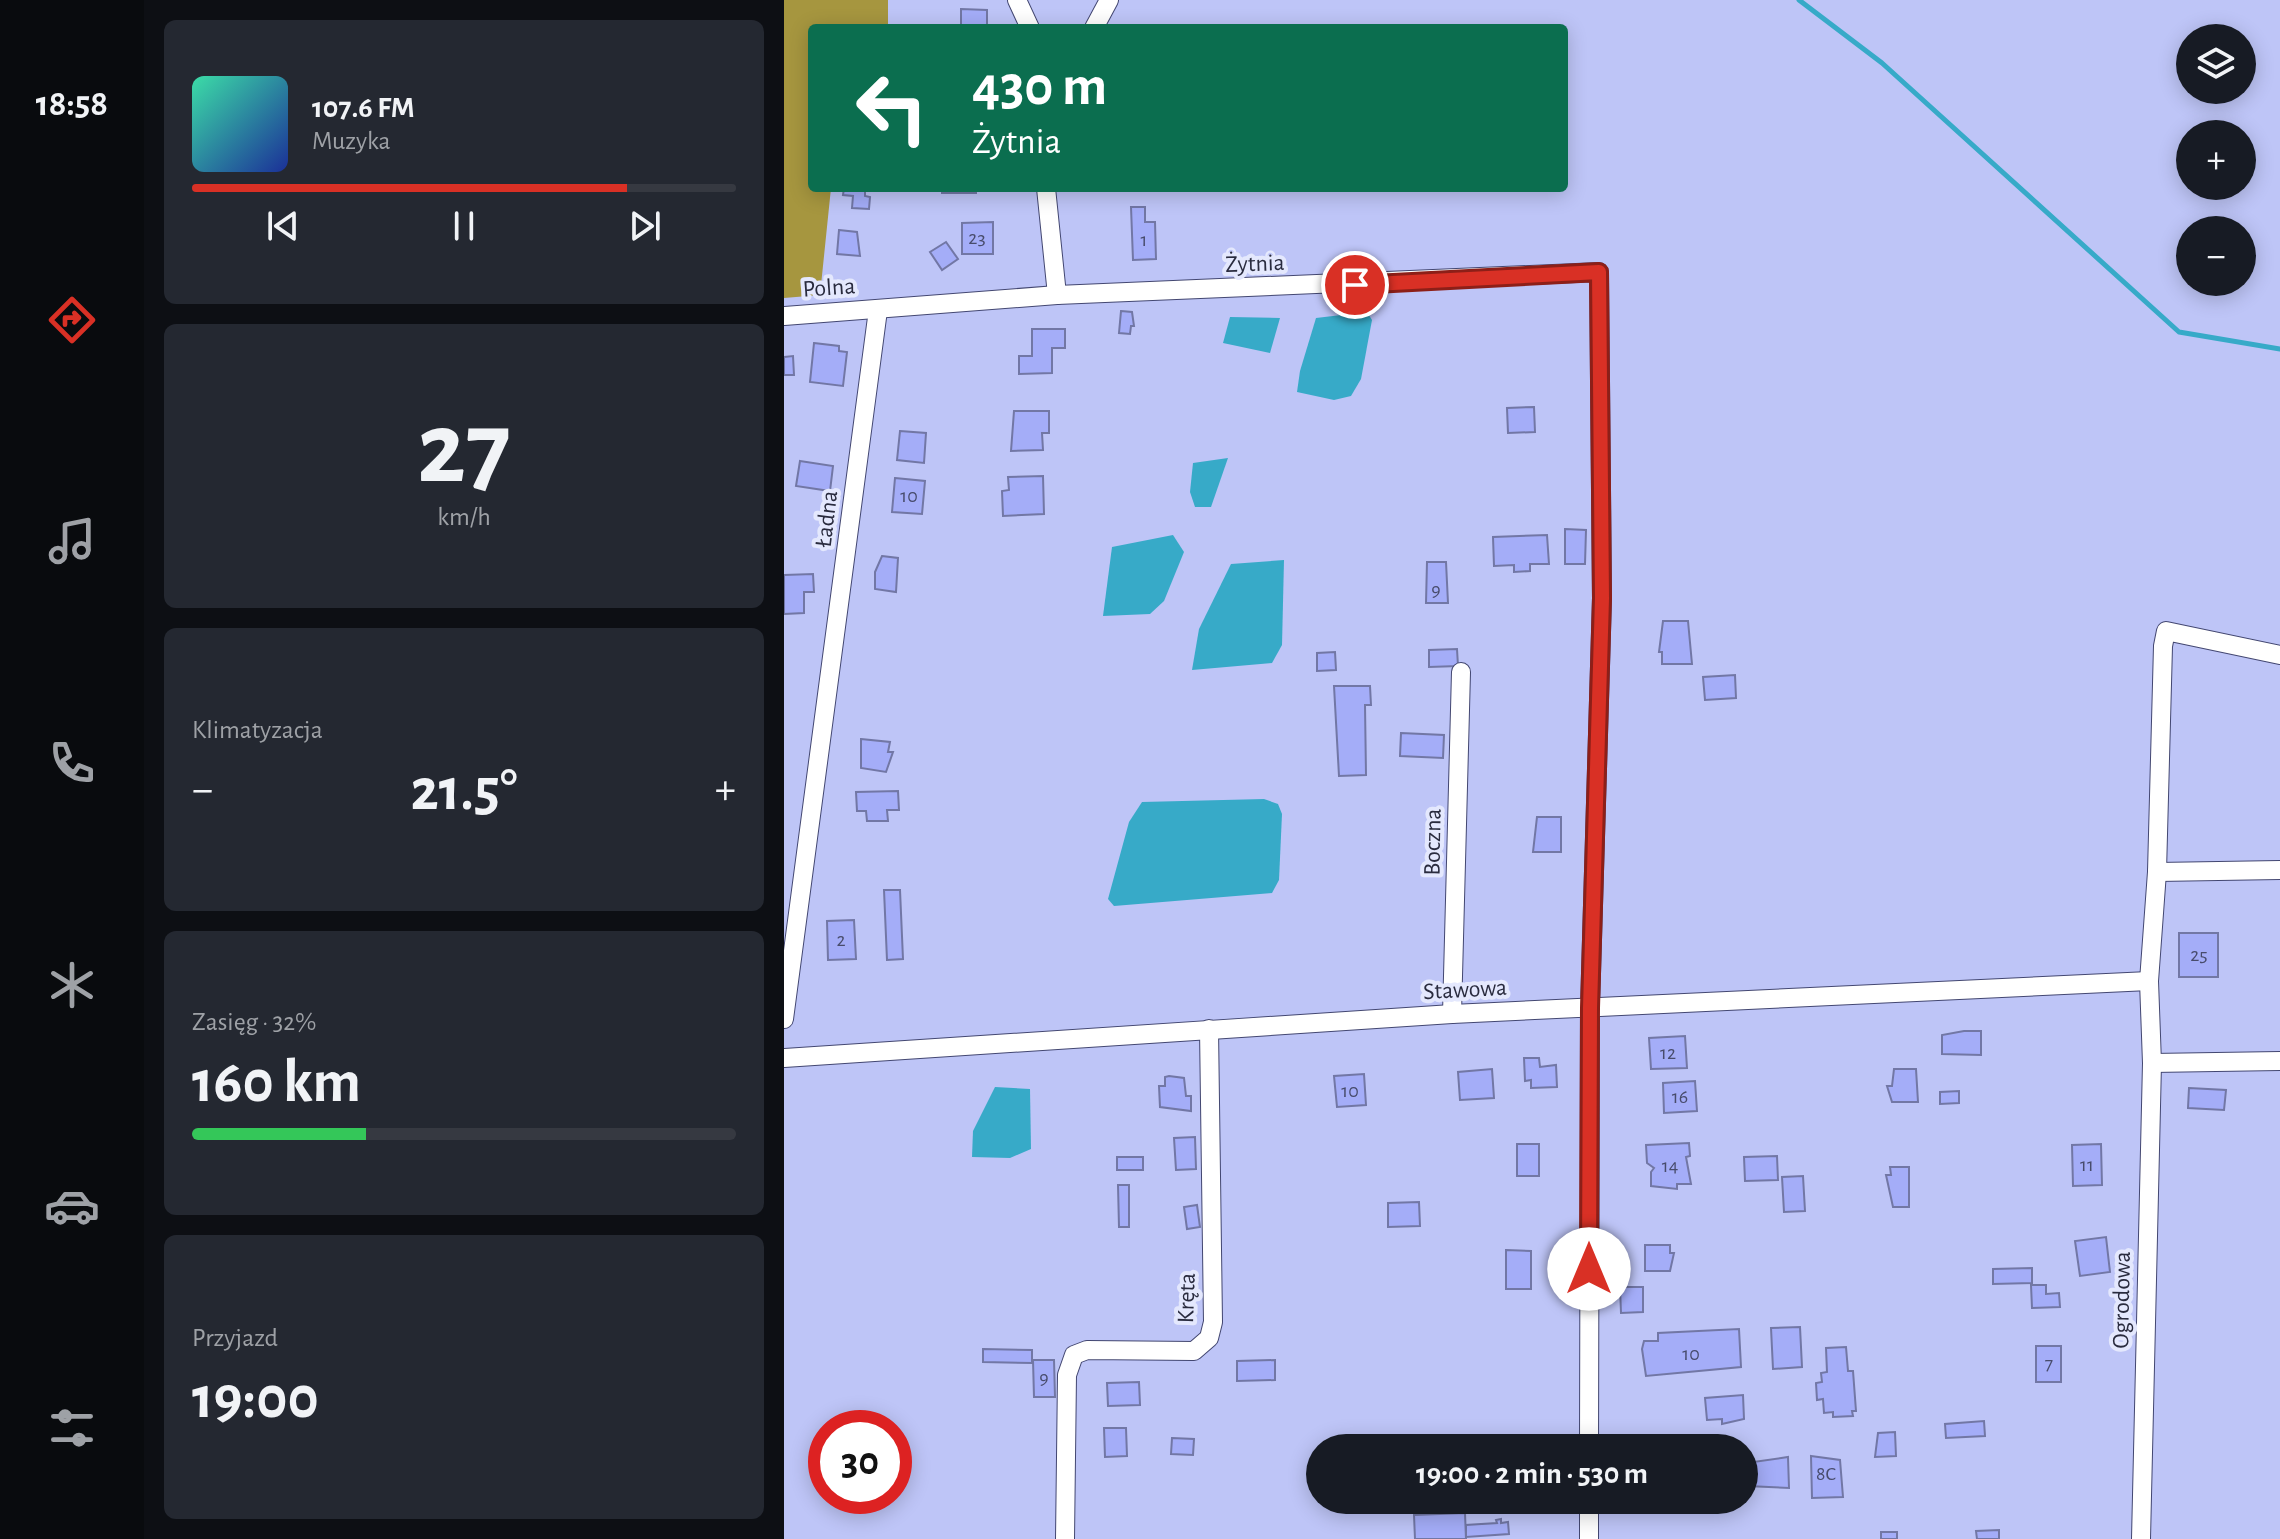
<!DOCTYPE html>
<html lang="pl">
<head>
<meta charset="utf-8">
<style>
	:root { --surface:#171b24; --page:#242831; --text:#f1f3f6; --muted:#9ea1a6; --line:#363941; --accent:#d93025 }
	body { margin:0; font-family:"Alegreya Sans",sans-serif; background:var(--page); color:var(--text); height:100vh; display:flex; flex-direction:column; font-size:30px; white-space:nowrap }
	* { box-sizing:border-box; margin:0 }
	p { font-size:26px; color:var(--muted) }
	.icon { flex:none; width:44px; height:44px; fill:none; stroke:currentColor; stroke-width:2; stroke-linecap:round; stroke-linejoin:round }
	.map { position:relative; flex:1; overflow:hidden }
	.drawer { display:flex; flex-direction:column; gap:20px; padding:20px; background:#0d0f14; width:640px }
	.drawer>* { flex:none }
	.guide { position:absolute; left:24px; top:24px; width:760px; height:168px; border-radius:8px; box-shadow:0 4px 20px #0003; background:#0b6e4f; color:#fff; overflow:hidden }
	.controls { position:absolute; left:1392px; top:24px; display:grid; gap:16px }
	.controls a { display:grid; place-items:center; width:80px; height:80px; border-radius:50%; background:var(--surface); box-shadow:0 4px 20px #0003; font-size:40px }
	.speed { position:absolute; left:24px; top:1410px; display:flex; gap:16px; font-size:40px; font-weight:700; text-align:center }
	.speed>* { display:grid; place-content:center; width:104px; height:104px; border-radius:50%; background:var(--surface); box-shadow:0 4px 20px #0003; line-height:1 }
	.speed .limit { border:12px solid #d22; background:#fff; color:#111 }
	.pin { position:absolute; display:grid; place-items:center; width:68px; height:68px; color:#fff; margin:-34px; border:4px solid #fff; border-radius:50%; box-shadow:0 2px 8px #0007 }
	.me { position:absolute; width:88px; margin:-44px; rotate:0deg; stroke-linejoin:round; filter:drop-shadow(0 0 6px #0008) }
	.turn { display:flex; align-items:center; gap:28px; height:168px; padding:0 32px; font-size:36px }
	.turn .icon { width:104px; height:104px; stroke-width:2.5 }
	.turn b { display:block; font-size:56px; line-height:68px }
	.big { font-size:60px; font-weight:700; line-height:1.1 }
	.drawer .card { flex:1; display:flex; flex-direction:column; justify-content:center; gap:12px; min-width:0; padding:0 28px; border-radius:12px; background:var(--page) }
	.drawer .dial { align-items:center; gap:0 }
	.dial b { font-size:104px; line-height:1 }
	.song { display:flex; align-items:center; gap:24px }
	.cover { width:96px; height:96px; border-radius:12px; background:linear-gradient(135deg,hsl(160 70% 55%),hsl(230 70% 35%)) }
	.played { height:8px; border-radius:4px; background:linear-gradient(90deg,var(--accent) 80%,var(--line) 80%) }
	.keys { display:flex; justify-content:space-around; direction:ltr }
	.heat { display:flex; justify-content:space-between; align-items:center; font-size:44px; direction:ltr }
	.charge { height:12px; border-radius:6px; background:linear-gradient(90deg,#34c759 32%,var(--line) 0) }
	.trip { position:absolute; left:522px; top:1434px; width:452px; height:80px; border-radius:40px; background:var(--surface); box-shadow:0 4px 20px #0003; font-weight:700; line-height:80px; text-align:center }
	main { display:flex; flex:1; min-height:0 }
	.tabs { display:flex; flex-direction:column; width:144px; justify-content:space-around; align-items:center; background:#090b0e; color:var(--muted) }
	.tabs .icon { width:56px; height:56px }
	.tabs .current { color:var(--accent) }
	.tabs b { font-size:36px; color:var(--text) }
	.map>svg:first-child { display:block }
</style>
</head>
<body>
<main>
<nav class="tabs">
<b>18:58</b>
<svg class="icon current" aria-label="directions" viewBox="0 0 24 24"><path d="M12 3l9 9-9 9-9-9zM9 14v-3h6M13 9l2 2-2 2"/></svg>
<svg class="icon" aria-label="music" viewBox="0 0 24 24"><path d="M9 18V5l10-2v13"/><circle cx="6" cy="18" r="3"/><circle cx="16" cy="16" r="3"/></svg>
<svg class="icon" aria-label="phone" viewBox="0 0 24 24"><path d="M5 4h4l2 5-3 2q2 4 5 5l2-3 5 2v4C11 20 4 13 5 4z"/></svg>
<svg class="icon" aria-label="climate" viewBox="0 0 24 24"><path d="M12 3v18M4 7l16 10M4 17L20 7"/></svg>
<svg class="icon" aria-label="car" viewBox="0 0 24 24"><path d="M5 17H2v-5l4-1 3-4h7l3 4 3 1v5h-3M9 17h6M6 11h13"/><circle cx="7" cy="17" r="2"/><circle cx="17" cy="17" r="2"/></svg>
<svg class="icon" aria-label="filters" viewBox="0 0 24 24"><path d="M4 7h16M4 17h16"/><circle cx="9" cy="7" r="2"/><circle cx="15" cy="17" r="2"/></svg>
</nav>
<section class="drawer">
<div class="card">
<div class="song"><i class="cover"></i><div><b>107.6 FM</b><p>Muzyka</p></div></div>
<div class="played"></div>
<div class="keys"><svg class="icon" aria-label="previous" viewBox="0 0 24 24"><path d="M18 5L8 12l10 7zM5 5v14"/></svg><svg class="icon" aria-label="pause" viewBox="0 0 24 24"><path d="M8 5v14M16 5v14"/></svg><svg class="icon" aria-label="next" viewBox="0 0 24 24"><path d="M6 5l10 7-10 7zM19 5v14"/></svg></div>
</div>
<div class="card dial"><b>27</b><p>km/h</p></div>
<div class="card"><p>Klimatyzacja</p>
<div class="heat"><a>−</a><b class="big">21.5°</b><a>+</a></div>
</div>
<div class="card"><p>Zasięg · 32%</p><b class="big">160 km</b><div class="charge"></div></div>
<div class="card"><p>Przyjazd</p><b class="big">19:00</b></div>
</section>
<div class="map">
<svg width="1496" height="1539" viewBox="0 0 1496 1539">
	<rect width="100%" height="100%" fill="#bec5f7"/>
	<path fill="#a6963f" d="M0 0H104V28H28V188H47L36 295 0 298Z"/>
	<g fill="#37aac8">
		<path d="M583 312 588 320 577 379 567 396 550 400 513 392 516 371 532 318Z"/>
		<path d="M446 317 496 318 486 353 439 343Z"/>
		<path d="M444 458 427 507H411L406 492 409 463Z"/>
		<path d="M389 535 400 552 380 601 366 614 319 616 328 547Z"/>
		<path d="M500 560 498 645 488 663 408 670 415 629 447 564Z"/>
		<path d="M480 799 494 804 498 814 495 880 488 893 330 906 324 899 345 822 358 802Z"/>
		<path d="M211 1087 246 1089 247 1149 226 1158 188 1157 189 1131Z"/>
	</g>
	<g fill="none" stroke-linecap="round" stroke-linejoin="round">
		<path stroke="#37aac8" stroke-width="5" d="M1015 0 1098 63 1395 332 1496 349"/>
	</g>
	<g fill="#a4adf8" stroke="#7277a5" stroke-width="2">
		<path d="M177 9 203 10V28H177Z"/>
		<path d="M60 188H85H81V196L86 197 85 209 68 208 69 196 59 195Z"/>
		<rect x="158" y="188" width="34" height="5"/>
		<path d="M347 207H361V222H371L372 259 349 260Z"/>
		<path d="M209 222V254H178V223Z"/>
		<path d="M55 230 73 232 76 256 53 254Z"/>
		<path d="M162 242 174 259 158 270 146 252Z"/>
		<path d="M337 311 348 312 350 326H347L346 334 335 333Z"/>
		<path d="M248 329H281V348H268V373L235 374V356H248Z"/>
		<path d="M30 343 55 346V351L63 352 59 386 26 382Z"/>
		<path d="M9 356 10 375H0V357Z"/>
		<path d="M750 407 751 432 724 433 723 408Z"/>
		<path d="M230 411H265V433H258L259 450 227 451Z"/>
		<path d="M116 431 142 433 140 463 113 460Z"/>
		<path d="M16 461 49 466 46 491 12 486Z"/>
		<path d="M259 476 260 514 219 516 218 491 225 490 224 477Z"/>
		<path d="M111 478 141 481 138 514 108 512Z"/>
		<path d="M781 529 802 530 801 564H781Z"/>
		<path d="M763 535 765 564H746V571L730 572V565L710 566 709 537Z"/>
		<path d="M98 556 114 558 112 592 91 589V572Z"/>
		<path d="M643 562H662L664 603H642Z"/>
		<path d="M29 574 30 592H20V613L0 614V575Z"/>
		<path d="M879 621H904L908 664H878V652H875Z"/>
		<path d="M673 649 674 666 645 667V650Z"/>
		<path d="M551 652 552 670 533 671V653Z"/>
		<path d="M951 675 952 698 921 700 919 677Z"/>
		<path d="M550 686H586L587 705H581L582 775 555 776Z"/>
		<path d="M617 733 660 735 659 758 616 756Z"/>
		<path d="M77 739 106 742 104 752H109L102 772 77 768Z"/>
		<path d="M114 791 115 810H103L104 821H83L82 811H73L72 792Z"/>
		<path d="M753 817H777V852H749Z"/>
		<path d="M100 890H116L119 959 103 960Z"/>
		<path d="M70 920 72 959 44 960 43 921Z"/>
		<rect x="1395" y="933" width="39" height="44"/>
		<path d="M1180 1031H1197V1055L1158 1054V1035Z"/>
		<path d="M901 1036 903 1068 867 1069 865 1038Z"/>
		<path d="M740 1058H755L756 1067 772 1065 773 1087 747 1088V1080L741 1081Z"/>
		<path d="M708 1069 710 1098 676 1100 674 1072Z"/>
		<path d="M1110 1069H1132L1134 1102H1108L1103 1086H1108Z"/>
		<path d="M580 1074 582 1105 553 1107 550 1076Z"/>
		<path d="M385 1076 400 1078 402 1096H407V1111L376 1107 375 1086H381V1077Z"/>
		<path d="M911 1081 913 1111 880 1113 879 1083Z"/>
		<path d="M1405 1088 1442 1090 1440 1110 1404 1108Z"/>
		<path d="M1175 1091V1103L1156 1104V1092Z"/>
		<path d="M411 1137 412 1169 392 1170 390 1138Z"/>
		<path d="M905 1143 906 1156 902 1157 907 1184H893V1189L867 1186V1172L870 1168 863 1163 862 1145Z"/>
		<rect x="733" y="1144" width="22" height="32"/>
		<path d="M1317 1144 1318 1185 1289 1186 1288 1145Z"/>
		<path d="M993 1156 994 1180 961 1181 960 1157Z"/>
		<rect x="333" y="1157" width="26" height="13"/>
		<path d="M1106 1167H1125V1207H1109L1102 1175H1107Z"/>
		<path d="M1019 1176 1021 1211 1000 1212 998 1177Z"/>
		<path d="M334 1185H345V1227H335Z"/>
		<path d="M635 1202 636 1226 604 1227V1203Z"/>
		<path d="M413 1205 416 1227 403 1229 400 1207Z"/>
		<path d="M1322 1237 1326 1272 1296 1276 1291 1241Z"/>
		<path d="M861 1245H886V1253H890L886 1271H861Z"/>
		<path d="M722 1250 747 1251V1289H722Z"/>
		<path d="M1248 1268V1283L1209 1284V1269Z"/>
		<path d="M1247 1285H1262V1294L1275 1293 1276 1307 1248 1308Z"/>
		<path d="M836 1287H859V1312L837 1313Z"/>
		<path d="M1016 1327 1018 1367 989 1369 987 1328Z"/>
		<path d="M955 1329 957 1367 862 1376 858 1349 860 1341H874V1333Z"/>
		<rect x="1252" y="1346" width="25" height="36"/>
		<path d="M1062 1347 1064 1371H1069L1072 1411H1068L1069 1416 1049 1417V1412L1040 1413 1039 1399 1033 1400 1032 1383 1038 1382 1037 1373 1043 1372 1042 1348Z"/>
		<path d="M199 1349 248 1350V1363L199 1362Z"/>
		<path d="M249 1360H270L271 1397H250Z"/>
		<path d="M491 1360V1380L453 1381V1361Z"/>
		<path d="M355 1382 356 1405 324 1406 323 1383Z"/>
		<path d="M959 1395 960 1419 938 1424V1419L923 1420 921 1398Z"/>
		<path d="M1200 1421 1201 1436 1162 1438 1161 1424Z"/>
		<path d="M320 1428H342L343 1456 321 1457Z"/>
		<path d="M1111 1432 1112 1456 1091 1457 1094 1433Z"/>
		<path d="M388 1438 410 1439 409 1455 387 1454Z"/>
		<path d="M1027 1456 1056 1460 1059 1497 1028 1498Z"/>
		<path d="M1004 1457 1005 1488 963 1486 962 1463Z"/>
		<path d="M722 1500H751V1502L722 1503Z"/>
		<path d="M839 1500H872V1508L840 1509Z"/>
		<rect x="896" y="1500" width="41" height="4"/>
		<path d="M681 1513 682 1539H631L630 1515Z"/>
		<path d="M717 1519V1523L724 1522 725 1534 682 1537V1525L713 1523 712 1520Z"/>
		<path d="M1215 1530V1539H1193L1192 1531Z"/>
		<rect x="1097" y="1532" width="16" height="7"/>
	</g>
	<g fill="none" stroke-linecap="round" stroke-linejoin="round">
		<g stroke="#434771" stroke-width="20">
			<g id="minor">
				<path d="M233 0 246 28"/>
				<path d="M310 28 325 0"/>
				<path d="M262 188 273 295"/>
				<path d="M0 316 273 295 815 272 818 598 806 1008 805 1448"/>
				<path d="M1373 872 1496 870"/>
				<path d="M668 1014 677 672"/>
				<path d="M0 1019 94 310"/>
				<path d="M0 1058 668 1014 1365 981"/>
				<path d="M1368 1063 1496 1061"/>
				<path d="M281 1539 283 1375 290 1355 303 1350 410 1351 425 1338 429 1322 425 1029"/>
				<path d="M805 1539V1500"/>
				<path d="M1357 1539 1368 1063 1365 981 1373 872 1379 646 1382 631 1496 655"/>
			</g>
		</g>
		<use href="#minor" stroke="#fff" stroke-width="18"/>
	</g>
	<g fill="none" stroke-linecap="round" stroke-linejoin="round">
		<g stroke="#8d1f18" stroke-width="20">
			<path id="route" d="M571 285 815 272 818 598 806 1008 805 1269"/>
		</g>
		<use href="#route" stroke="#d93025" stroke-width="14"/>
	</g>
	<g text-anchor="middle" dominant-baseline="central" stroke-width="8" stroke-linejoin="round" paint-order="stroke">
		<g font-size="20" fill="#484c6c">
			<text x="193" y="238">23</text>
			<text x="360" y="240">1</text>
			<text x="125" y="496">10</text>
			<text x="652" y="590">9</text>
			<text x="57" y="940">2</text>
			<text x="1415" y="955">25</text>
			<text x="884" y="1053">12</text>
			<text x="566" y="1091">10</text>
			<text x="896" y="1097">16</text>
			<text x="1303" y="1165">11</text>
			<text x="886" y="1166">14</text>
			<text x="907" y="1354">10</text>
			<text x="1265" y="1364">7</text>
			<text x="260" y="1378">9</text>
			<text x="1042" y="1474">8C</text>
		</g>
		<g font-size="24" fill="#292b3e" stroke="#e4e8fd">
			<text transform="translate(471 264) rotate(-2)">Żytnia</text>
			<text transform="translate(45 288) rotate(-4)">Polna</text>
			<text transform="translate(43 519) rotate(-83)">Ładna</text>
			<text transform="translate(649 842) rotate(-89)">Boczna</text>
			<text transform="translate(681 990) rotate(-3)">Stawowa</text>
			<text transform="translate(403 1298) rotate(-88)">Kręta</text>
			<text transform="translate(1338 1300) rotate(-89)">Ogrodowa</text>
		</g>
	</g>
</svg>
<div class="controls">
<a><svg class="icon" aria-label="layers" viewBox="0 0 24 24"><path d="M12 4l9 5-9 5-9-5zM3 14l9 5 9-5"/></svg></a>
<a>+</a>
<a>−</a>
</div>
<div class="speed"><div class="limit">30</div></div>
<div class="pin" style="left:571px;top:285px;background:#d93025"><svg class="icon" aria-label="arrive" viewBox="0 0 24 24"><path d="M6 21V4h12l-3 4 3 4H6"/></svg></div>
<svg class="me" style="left:805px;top:1269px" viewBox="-20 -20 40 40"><circle r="19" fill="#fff"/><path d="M0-13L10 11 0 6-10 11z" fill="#d93025"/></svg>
<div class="trip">19:00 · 2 min · 530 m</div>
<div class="guide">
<div class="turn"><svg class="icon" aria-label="left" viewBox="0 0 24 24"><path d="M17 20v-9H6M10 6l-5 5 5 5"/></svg><div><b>430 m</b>Żytnia</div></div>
</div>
</div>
</main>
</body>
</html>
